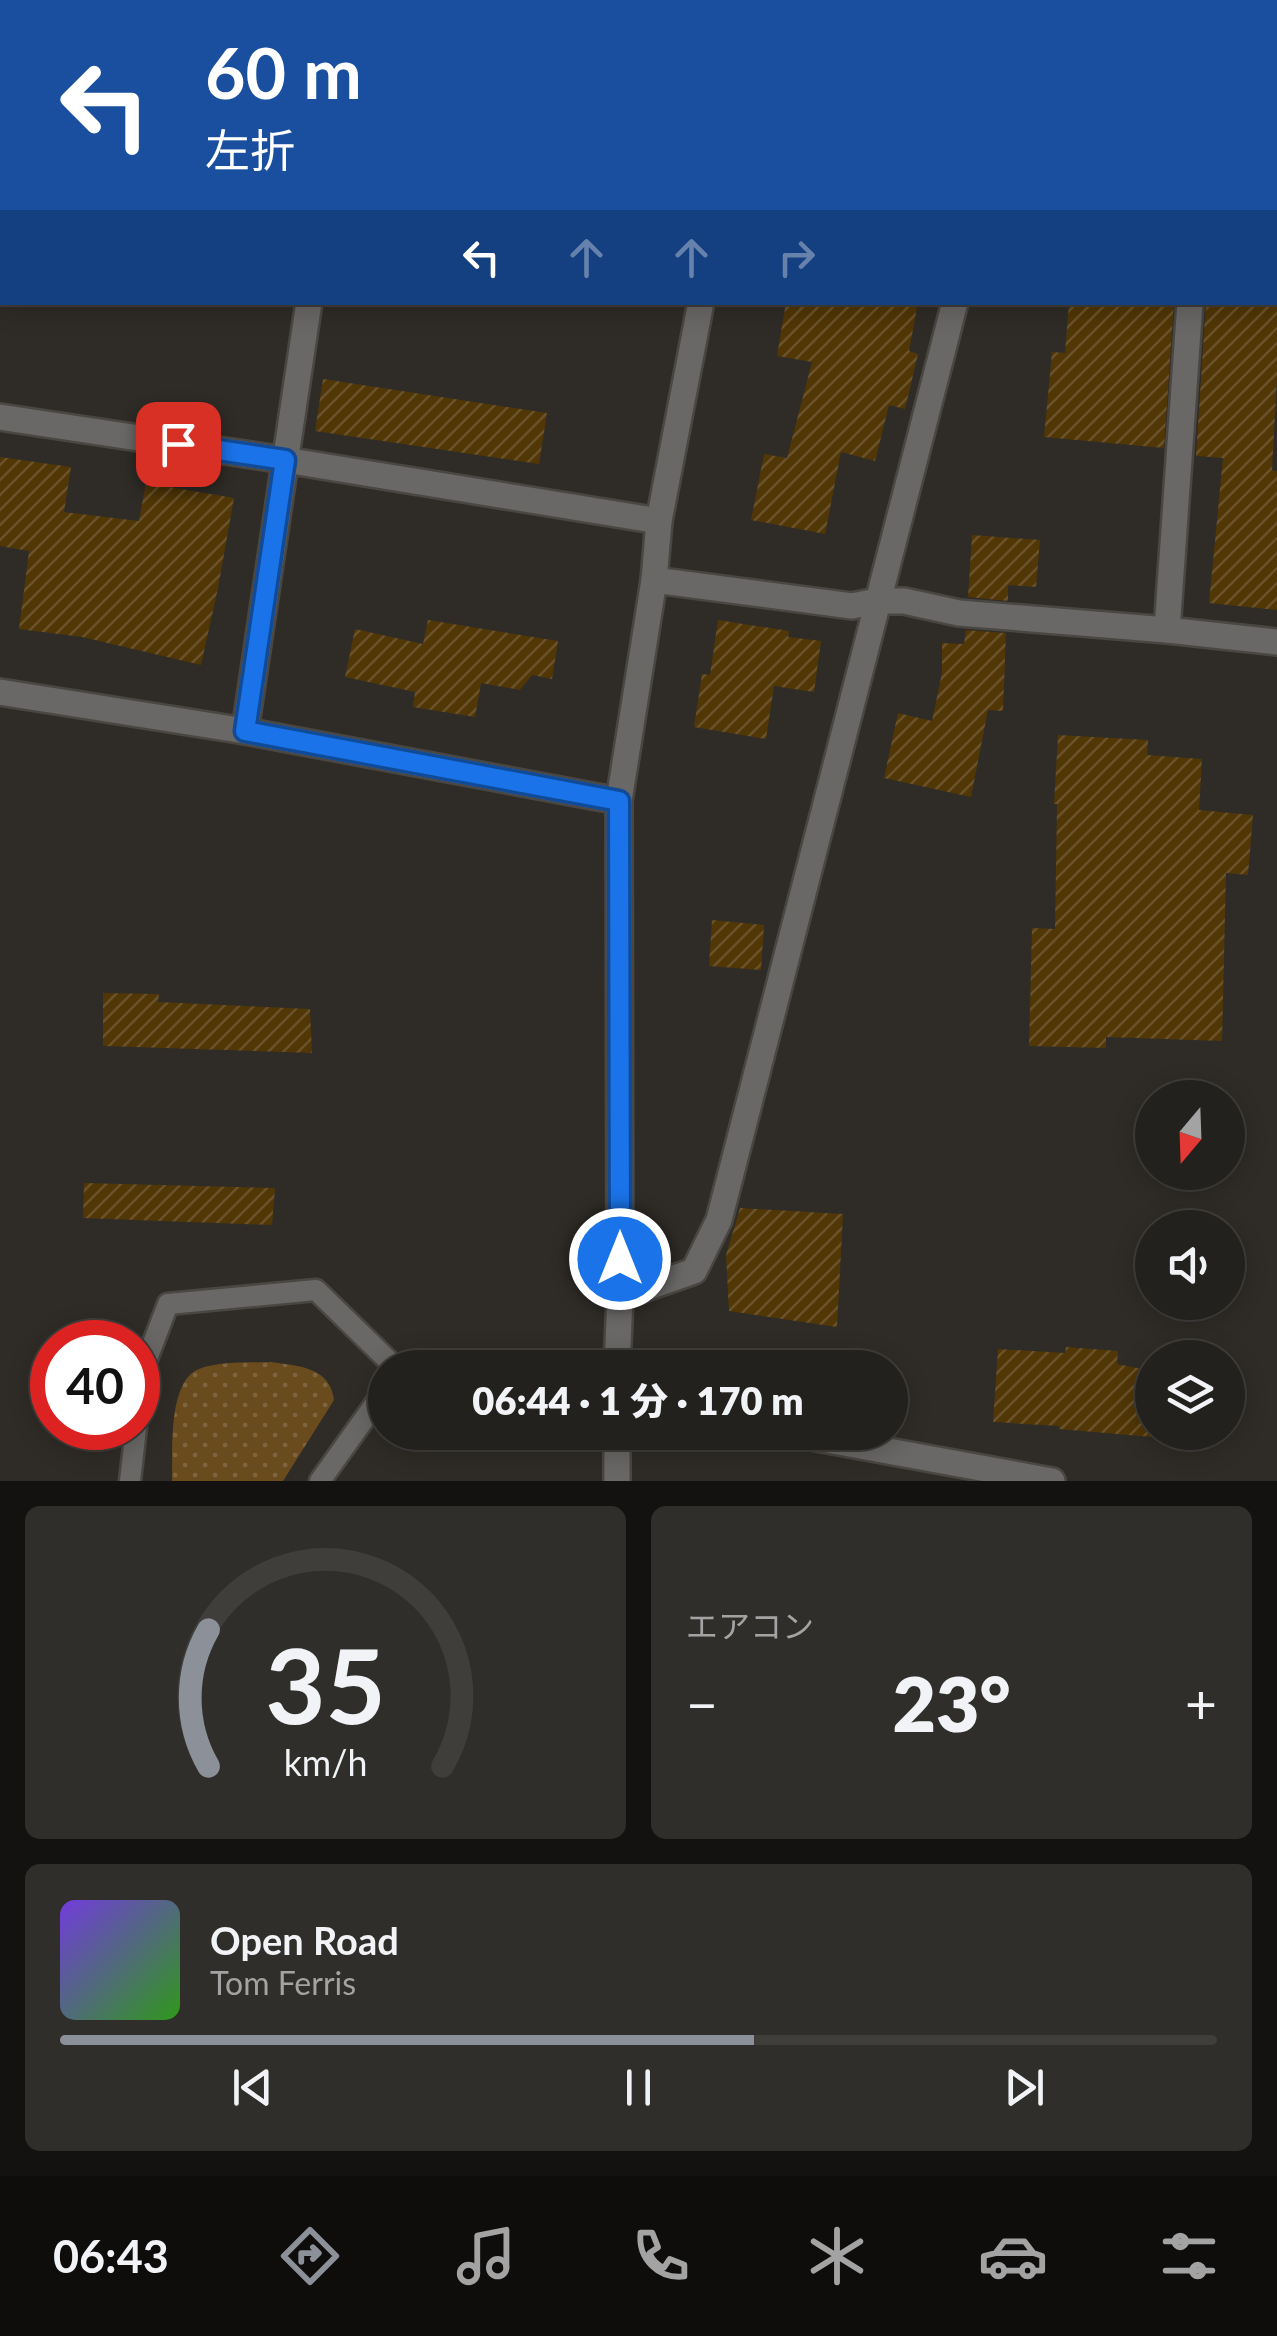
<!DOCTYPE html>
<html lang="ja">
<head>
<meta charset="utf-8">
<style>
	:root { --surface:#23211d; --page:#2f2e2a; --text:#f1f3f6; --muted:#a3a3a4; --line:#403e3b; --accent:#8c9099 }
	body { margin:0; font-family:Lato,"Noto Sans JP",sans-serif; background:var(--page); color:var(--text); height:100vh; display:flex; flex-direction:column; font-size:38px; white-space:nowrap }
	* { box-sizing:border-box; margin:0 }
	p { font-size:32px; color:var(--muted) }
	.icon { flex:none; width:55px; height:55px; fill:none; stroke:currentColor; stroke-width:2; stroke-linecap:round; stroke-linejoin:round }
	.map { position:relative; height:1481px; overflow:hidden }
	.details { display:flex; flex-direction:column; gap:25px; padding:25px; background:#131210; flex:1 }
	.details>* { flex:none }
	.top-card { position:absolute; left:0px; top:0px; width:1278px; height:305px; box-shadow:0 5px 25px #0003,0 0 0 2px var(--line); background:#1a4fa0; color:#fff; overflow:hidden }
	.needle { width:65px; rotate:199deg }
	.fabs { position:absolute; left:1135px; top:1080px; display:grid; gap:20px }
	.fabs a { display:grid; place-items:center; width:110px; height:110px; border-radius:50%; background:var(--surface); box-shadow:0 5px 25px #0003,0 0 0 2px var(--line); font-size:50px }
	.speed { position:absolute; left:30px; top:1320px; display:flex; gap:20px; font-size:50px; font-weight:700; text-align:center }
	.speed>* { display:grid; place-content:center; width:130px; height:130px; border-radius:50%; background:var(--surface); box-shadow:0 5px 25px #0003,0 0 0 2px var(--line); line-height:1 }
	.speed .limit { border:15px solid #d22; background:#fff; color:#111 }
	.pin { position:absolute; display:grid; place-items:center; width:85px; height:85px; color:#fff; margin:-42px; border-radius:20px; box-shadow:0 5px 15px #0006 }
	.me { position:absolute; width:110px; margin:-55px; rotate:0deg; stroke-linejoin:round; filter:drop-shadow(0 0 8px #0008) }
	.turn { display:flex; align-items:center; gap:35px; height:210px; padding:0 40px; font-size:45px }
	.turn .icon { width:130px; height:130px; stroke-width:2.5 }
	.turn b { display:block; font-size:70px; line-height:85px }
	.lanes { display:flex; align-items:center; height:95px; padding:0 40px; background:#0003; justify-content:center; gap:50px; direction:ltr }
	.lanes .off { opacity:.35 }
	.big { font-size:75px; font-weight:800; line-height:1.1 }
	.details .widget { flex:1; display:flex; flex-direction:column; justify-content:center; gap:15px; min-width:0; padding:0 35px; border-radius:15px; background:var(--page) }
	.details .dial { align-items:center; gap:0 }
	.dial svg { height:260px; overflow:visible; fill:none; stroke:var(--line); stroke-width:7; stroke-linecap:round; text-anchor:middle }
	.dial text { fill:var(--text); stroke:none }
	.song { display:flex; align-items:center; gap:30px }
	.cover { width:120px; height:120px; border-radius:15px; background:linear-gradient(135deg,hsl(260 70% 55%),hsl(110 70% 35%)) }
	.played { height:10px; border-radius:5px; background:linear-gradient(90deg,var(--accent) 60%,var(--line) 60%) }
	.keys { display:flex; justify-content:space-around; direction:ltr }
	.heat { display:flex; justify-content:space-between; align-items:center; font-size:55px; direction:ltr }
	.details .tiles { flex:1; display:grid; gap:25px; grid-template-columns:1fr 1fr }
	.widget:last-child { grid-column:span 2 }
	.trip { position:absolute; left:368px; top:1350px; width:540px; height:100px; border-radius:50px; background:var(--surface); box-shadow:0 5px 25px #0003,0 0 0 2px var(--line); font-weight:800; line-height:100px; text-align:center }
	.tabs { display:flex; height:160px; justify-content:space-around; align-items:center; background:#0e0d0c; color:var(--muted) }
	.tabs .icon { width:70px; height:70px }
	.tabs .on { color:var(--accent) }
	.tabs b { font-size:45px; color:var(--text) }
	.map>svg:first-child { display:block }
</style>
</head>
<body>
<div class="map">
<svg width="1277" height="1481" viewBox="0 0 1277 1481">
	<defs>
		<pattern id="grass-dots" width="8" height="8" patternUnits="userSpaceOnUse" patternTransform="scale(2.5)"><rect width="8" height="8" fill="#694b1e"/><path d="M2 2h.1M6 6h.1" fill="none" stroke="#7f653f" stroke-width="1.8" stroke-linecap="round"/></pattern>
		<pattern id="building-hatch" width="6" height="6" patternUnits="userSpaceOnUse" patternTransform="scale(2.5)"><rect width="6" height="6" fill="#513606"/><path d="M-1 1l2-2M0 6l6-6M5 7l2-2" fill="none" stroke="#6a532a"/></pattern>
	</defs>
	<rect width="100%" height="100%" fill="#2f2c27"/>
	<path fill="url(#grass-dots)" d="M271 1362C299 1366 330 1367 334 1400L283 1481H172C173 1452 167 1382 199 1369 221 1361 248 1363 271 1362Z"/>
	<g fill="url(#building-hatch)">
		<path d="M786 302H918L909 351 918 354 905 409 889 405 875 461 841 452 825 534 751 520 764 454 787 458 812 362 777 356Z"/>
		<path d="M1069 302H1174L1164 448 1044 437 1052 352 1065 353Z"/>
		<path d="M1206 302H1277V378L1272 470 1277 471V610L1209 603 1223 458 1196 456Z"/>
		<path d="M323 379 547 413 539 464 315 431Z"/>
		<path d="M0 457 71 467 64 512 139 521 146 483 234 498 218 588 201 665 82 637 19 629 29 551 0 546Z"/>
		<path d="M972 535 1040 540 1036 587 1008 585V601L968 597Z"/>
		<path d="M428 620 558 641 552 679 532 675 520 690 481 683 475 717 413 707 415 692 345 677 355 629 423 644Z"/>
		<path d="M718 620 789 631 788 637 821 641 814 692 774 686 766 739 694 727 702 674 710 675Z"/>
		<path d="M966 630 1006 633 1003 711 988 710 971 797 884 778 898 713 932 721 942 673V643L964 644Z"/>
		<path d="M1058 735 1148 740 1147 755 1202 759 1199 810 1253 815 1248 875 1226 873 1222 1041 1106 1037V1048L1029 1046 1032 928 1055 929 1057 804H1054Z"/>
		<path d="M712 920 764 925 761 970 709 966Z"/>
		<path d="M103 993 159 994 158 1002 310 1009 312 1053 103 1046Z"/>
		<path d="M84 1183 275 1188 272 1225 83 1218Z"/>
		<path d="M740 1208 843 1214 837 1327 729 1311 726 1255Z"/>
		<path d="M1066 1347 1118 1351 1117 1364 1152 1371V1437L1059 1429V1426L993 1422 998 1349 1065 1353Z"/>
	</g>
	<g fill="none" stroke-linecap="round" stroke-linejoin="round">
		<g stroke="#4a4742" stroke-width="25">
			<g id="service">
				<path d="M138 1415 142 1372 168 1304 316 1290 396 1368"/>
				<path d="M130 1481 136 1428"/>
				<path d="M320 1481 385 1390"/>
			</g>
		</g>
		<g stroke="#4a4742" stroke-width="30">
			<g id="minor">
				<path d="M1034 2 1035 0"/>
				<path d="M1211 2V0"/>
				<path d="M0 417 285 460 659 521"/>
				<path d="M654 580 852 606 877 601H904L959 613 1167 630 1277 642"/>
				<path d="M1167 630 1190 302"/>
				<path d="M0 692 245 731 619 801"/>
				<path d="M245 731 309 302"/>
				<path d="M620 1297 694 1271 719 1220 955 302"/>
				<path d="M784 1432 1052 1481"/>
			</g>
		</g>
		<g stroke="#4a4742" stroke-width="30">
			<g id="tertiary">
				<path d="M759 2V0"/>
				<path d="M0 91H2"/>
				<path d="M617 1368 620 1297 619 801 654 580 659 521 701 302"/>
				<path d="M617 1432V1481"/>
			</g>
		</g>
		<use href="#service" stroke="#6a6866" stroke-width="20"/>
		<use href="#minor" stroke="#6a6866" stroke-width="25"/>
		<use href="#tertiary" stroke="#6a6866" stroke-width="25"/>
	</g>
	<g fill="none" stroke-linecap="round" stroke-linejoin="round">
		<g stroke="#114b97" stroke-width="25">
			<path id="route" d="M178 444 285 460 245 731 619 801 620 1259"/>
		</g>
		<use href="#route" stroke="#1a73e8" stroke-width="18"/>
	</g>
</svg>
<div class="fabs">
<a><svg class="needle" viewBox="-14 -14 28 28"><path d="M0-13l5 13h-10z" fill="#e53935"/><path d="M0 13l5-13h-10z" fill="#a3a3a4"/></svg></a>
<a><svg class="icon" aria-label="sound" viewBox="0 0 24 24"><path d="M4 9h4l5-4v14l-5-4H4zM17 9q2 3 0 6"/></svg></a>
<a><svg class="icon" aria-label="layers" viewBox="0 0 24 24"><path d="M12 4l9 5-9 5-9-5zM3 14l9 5 9-5"/></svg></a>
</div>
<div class="speed"><div class="limit">40</div></div>
<div class="pin" style="left:178px;top:444px;background:#d93025"><svg class="icon" aria-label="arrive" viewBox="0 0 24 24"><path d="M6 21V4h12l-3 4 3 4H6"/></svg></div>
<svg class="me" style="left:620px;top:1259px" viewBox="-20 -20 40 40"><circle r="17" fill="#1a73e8" stroke="#fff" stroke-width="3"/><path d="M0-11L8 9 0 5-8 9z" fill="#fff"/></svg>
<div class="trip">06:44 · 1 分 · 170 m</div>
<div class="top-card">
<div class="turn"><svg class="icon" aria-label="left" viewBox="0 0 24 24"><path d="M17 20v-9H6M10 6l-5 5 5 5"/></svg><div><b>60 m</b>左折</div></div>
<div class="lanes"><svg class="icon" aria-label="left" viewBox="0 0 24 24"><path d="M17 20v-9H6M10 6l-5 5 5 5"/></svg><svg class="icon off" aria-label="ahead" viewBox="0 0 24 24"><path d="M12 20V5M6 11l6-6 6 6"/></svg><svg class="icon off" aria-label="ahead" viewBox="0 0 24 24"><path d="M12 20V5M6 11l6-6 6 6"/></svg><svg class="icon off" aria-label="right" viewBox="0 0 24 24"><path d="M7 20v-9h11M14 6l5 5-5 5"/></svg></div>
</div>
</div>
<section class="details">
<div class="tiles">
<div class="widget dial"><svg viewBox="0 0 100 80">
<path d="M14 69A42 42 0 1 1 86 69"/>
<path d="M14 69A42 42 0 0 1 14 27" stroke="#8c9099"/>
<text x="50" y="56" font-size="32" font-weight="700">35</text>
<text x="50" y="72" font-size="11">km/h</text>
</svg></div>
<div class="widget"><p>エアコン</p>
<div class="heat"><a>−</a><b class="big">23°</b><a>+</a></div>
</div>
<div class="widget">
<div class="song"><i class="cover"></i><div><b>Open Road</b><p>Tom Ferris</p></div></div>
<div class="played"></div>
<div class="keys"><svg class="icon" aria-label="previous" viewBox="0 0 24 24"><path d="M18 5L8 12l10 7zM5 5v14"/></svg><svg class="icon" aria-label="pause" viewBox="0 0 24 24"><path d="M8 5v14M16 5v14"/></svg><svg class="icon" aria-label="next" viewBox="0 0 24 24"><path d="M6 5l10 7-10 7zM19 5v14"/></svg></div>
</div>
</div>
</section>
<nav class="tabs">
<b>06:43</b>
<svg class="icon on" aria-label="directions" viewBox="0 0 24 24"><path d="M12 3l9 9-9 9-9-9zM9 14v-3h6M13 9l2 2-2 2"/></svg>
<svg class="icon" aria-label="music" viewBox="0 0 24 24"><path d="M9 18V5l10-2v13"/><circle cx="6" cy="18" r="3"/><circle cx="16" cy="16" r="3"/></svg>
<svg class="icon" aria-label="phone" viewBox="0 0 24 24"><path d="M5 4h4l2 5-3 2q2 4 5 5l2-3 5 2v4C11 20 4 13 5 4z"/></svg>
<svg class="icon" aria-label="climate" viewBox="0 0 24 24"><path d="M12 3v18M4 7l16 10M4 17L20 7"/></svg>
<svg class="icon" aria-label="car" viewBox="0 0 24 24"><path d="M5 17H2v-5l4-1 3-4h7l3 4 3 1v5h-3M9 17h6M6 11h13"/><circle cx="7" cy="17" r="2"/><circle cx="17" cy="17" r="2"/></svg>
<svg class="icon" aria-label="filters" viewBox="0 0 24 24"><path d="M4 7h16M4 17h16"/><circle cx="9" cy="7" r="2"/><circle cx="15" cy="17" r="2"/></svg>
</nav>
</body>
</html>
